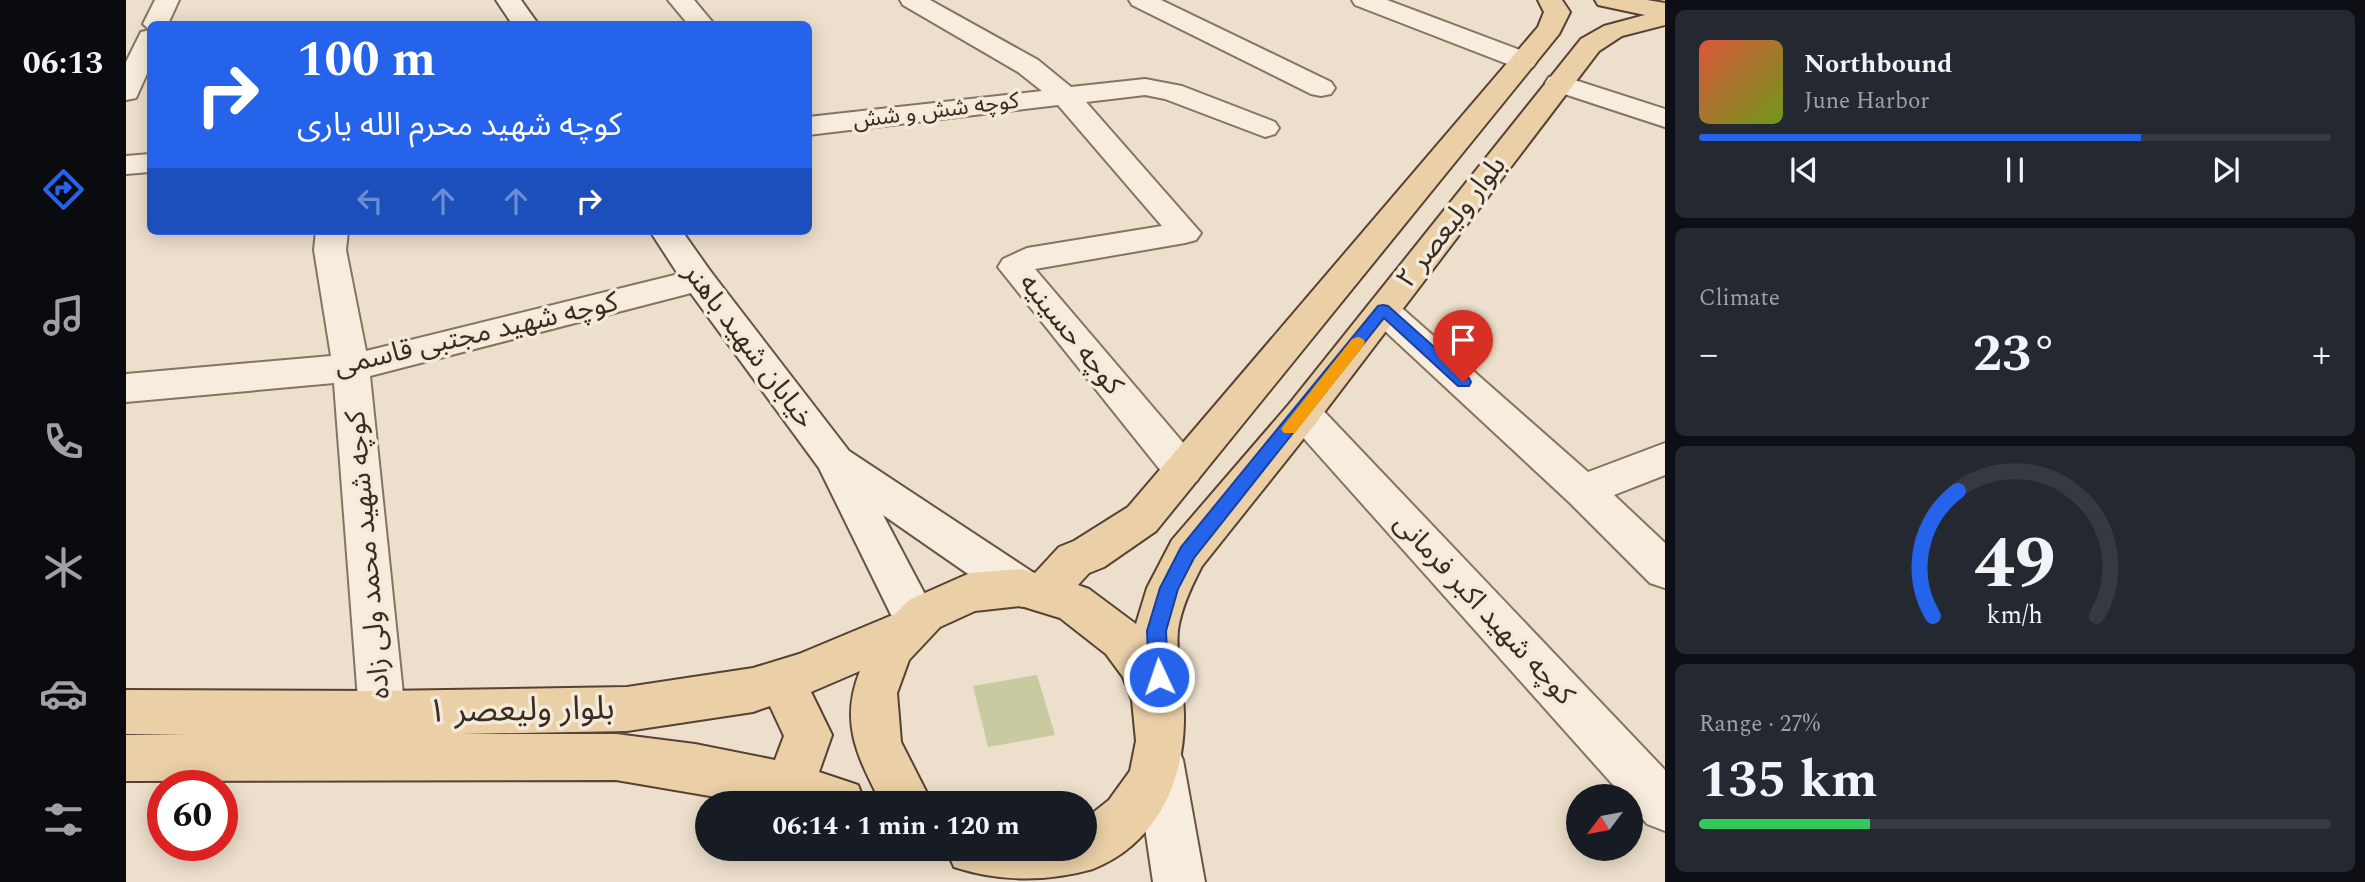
<!DOCTYPE html>
<html lang="en">
<head>
<meta charset="utf-8">
<style>
	:root { --surface:#171b24; --page:#242831; --text:#f1f3f6; --muted:#9ea1a6; --line:#363941; --accent:#2563eb }
	body { margin:0; font-family:Spectral,"Noto Sans Arabic",serif; background:var(--page); color:var(--text); height:100vh; display:flex; flex-direction:column; font-size:26px; white-space:nowrap }
	* { box-sizing:border-box; margin:0 }
	p { font-size:23px; color:var(--muted) }
	.icon { flex:none; width:38px; height:38px; fill:none; stroke:currentColor; stroke-width:2; stroke-linecap:round; stroke-linejoin:round }
	.map { position:relative; flex:1; overflow:hidden }
	.sheet { display:flex; flex-direction:column; gap:10px; padding:10px; background:#0d0f14; width:700px }
	.sheet>* { flex:none }
	.guide { position:absolute; left:21px; top:21px; width:665px; height:214px; border-radius:10px; box-shadow:0 4px 18px #0003; background:#2563eb; color:#fff; overflow:hidden }
	.needle { width:46px; rotate:238deg }
	.buttons { position:absolute; left:1440px; top:784px; display:grid; gap:14px }
	.buttons a { display:grid; place-items:center; width:77px; height:77px; border-radius:50%; background:var(--surface); box-shadow:0 4px 18px #0003; font-size:35px }
	.speed { position:absolute; left:21px; top:770px; display:flex; gap:14px; font-size:35px; font-weight:700; text-align:center }
	.speed>* { display:grid; place-content:center; width:91px; height:91px; border-radius:50%; background:var(--surface); box-shadow:0 4px 18px #0003; line-height:1 }
	.speed .limit { border:10px solid #d22; background:#fff; color:#111 }
	.pin { position:absolute; display:grid; place-items:center; width:60px; height:60px; color:#fff; margin:-72px -30px; border-radius:50% 50% 50% 0; rotate:-45deg; box-shadow:0 0 7px #0007 }
	.pin .icon { rotate:45deg }
	.me { position:absolute; width:77px; margin:-38px; rotate:357deg; stroke-linejoin:round; filter:drop-shadow(0 0 5px #0008) }
	.turn { display:flex; align-items:center; gap:24px; height:147px; padding:0 35px; font-size:32px }
	.turn .icon { width:91px; height:91px; stroke-width:2.5 }
	.turn b { display:block; font-size:49px; line-height:60px }
	.lanes { display:flex; align-items:center; height:66px; padding:0 35px; background:#0003; justify-content:center; gap:35px; direction:ltr }
	.lanes .off { opacity:.35 }
	.big { font-size:52px; font-weight:700; line-height:1.1 }
	.sheet .tile { flex:1; display:flex; flex-direction:column; justify-content:center; gap:10px; min-width:0; padding:0 24px; border-radius:10px; background:var(--page) }
	.sheet .dial { align-items:center; gap:0 }
	.dial svg { height:182px; overflow:visible; fill:none; stroke:var(--line); stroke-width:7; stroke-linecap:round; text-anchor:middle }
	.dial text { fill:var(--text); stroke:none }
	.song { display:flex; align-items:center; gap:21px }
	.cover { width:84px; height:84px; border-radius:10px; background:linear-gradient(135deg,hsl(10 70% 55%),hsl(80 70% 35%)) }
	.played { height:7px; border-radius:4px; background:linear-gradient(90deg,var(--accent) 70%,var(--line) 70%) }
	.keys { display:flex; justify-content:space-around; direction:ltr }
	.heat { display:flex; justify-content:space-between; align-items:center; font-size:38px; direction:ltr }
	.charge { height:10px; border-radius:5px; background:linear-gradient(90deg,#34c759 27%,var(--line) 0) }
	.trip { position:absolute; left:569px; top:791px; width:402px; height:70px; border-radius:35px; background:var(--surface); box-shadow:0 4px 18px #0003; font-weight:700; line-height:70px; text-align:center }
	main { display:flex; flex:1; min-height:0 }
	.tab-bar { display:flex; flex-direction:column; width:126px; justify-content:space-around; align-items:center; background:#090b0e; color:var(--muted) }
	.tab-bar .icon { width:49px; height:49px }
	.tab-bar .selected { color:var(--accent) }
	.tab-bar b { font-size:32px; color:var(--text) }
	.map>svg:first-child { display:block }
</style>
</head>
<body>
<main>
<nav class="tab-bar">
<b>06:13</b>
<svg class="icon selected" aria-label="directions" viewBox="0 0 24 24"><path d="M12 3l9 9-9 9-9-9zM9 14v-3h6M13 9l2 2-2 2"/></svg>
<svg class="icon" aria-label="music" viewBox="0 0 24 24"><path d="M9 18V5l10-2v13"/><circle cx="6" cy="18" r="3"/><circle cx="16" cy="16" r="3"/></svg>
<svg class="icon" aria-label="phone" viewBox="0 0 24 24"><path d="M5 4h4l2 5-3 2q2 4 5 5l2-3 5 2v4C11 20 4 13 5 4z"/></svg>
<svg class="icon" aria-label="climate" viewBox="0 0 24 24"><path d="M12 3v18M4 7l16 10M4 17L20 7"/></svg>
<svg class="icon" aria-label="car" viewBox="0 0 24 24"><path d="M5 17H2v-5l4-1 3-4h7l3 4 3 1v5h-3M9 17h6M6 11h13"/><circle cx="7" cy="17" r="2"/><circle cx="17" cy="17" r="2"/></svg>
<svg class="icon" aria-label="filters" viewBox="0 0 24 24"><path d="M4 7h16M4 17h16"/><circle cx="9" cy="7" r="2"/><circle cx="15" cy="17" r="2"/></svg>
</nav>
<div class="map">
<svg width="1539" height="882" viewBox="0 0 1539 882">
	<rect width="100%" height="100%" fill="#ecdfcb"/>
	<path fill="#c9ca9f" d="M911 675 929 735 862 747 847 686Z"/>
	<g fill="none" stroke-linecap="round" stroke-linejoin="round">
		<g stroke="#887260" stroke-width="4">
			<g id="street">
				<path d="M29 0H53L42 24H24V67L10 98 0 100V62L15 32 24 30 17 24Z"/>
				<path d="M542 0H568L588 24H562Z"/>
				<path d="M774 0H804L912 60 945 87 1019 79 1056 86 1149 122 1153 128 1149 134 1139 137 1039 99 1019 95 960 102 1075 233 1070 240 1059 243 909 269 1071 459 1077 470 1071 481 1057 486 1043 481 872 267 877 259 901 248 1036 226 932 105 682 135V117L916 91 892 72 777 5Z"/>
				<path d="M1003 0H1035L1205 82 1209 88 1205 94 1195 96 1185 94 1006 5Z"/>
				<path d="M1226 0H1261L1407 55 1411 61 1407 67 1398 69 1389 67 1229 5Z"/>
				<path d="M1433 75 1539 109V127L1423 89 1419 83 1423 77Z"/>
				<path d="M24 154V172L0 174V156Z"/>
				<path d="M190 231H222L220 250 240 351 573 269 585 272 590 280 585 288 573 291 244 376 279 713 273 729 256 735 239 729 233 713 208 383 0 402V374L205 356 188 250Z"/>
				<path d="M1257 298 1269 302 1462 472 1539 443V475L1488 495 1539 543V588L1524 583 1443 502 1245 318 1240 310 1245 302Z"/>
				<path d="M1177 399 1190 403 1539 770V831L1521 824 1505 805V796H1497L1164 423 1158 413 1164 403Z"/>
			</g>
		</g>
		<g stroke="#6a5343" stroke-width="4">
			<g id="secondary">
				<path d="M370 0H395L412 24H386Z"/>
				<path d="M524 231H556L585 272 723 451 911 575 918 588 911 601 896 607 881 601 757 515 812 619 806 633 790 639 774 633 693 468 561 288Z"/>
				<path d="M1033 736 1050 743 1057 760 1079 882H1027L1009 760 1016 743Z"/>
			</g>
		</g>
		<g stroke="#564134" stroke-width="4">
			<path id="primary" d="M1412 0H1436L1444 12 1433 34 1030 531 978 567 963 573 952 585 963 589 1010 624 1021 588 1046 540 1164 403 1455 39 1478 26 1519 15 1472 5 1469 0H1521L1539 3V25L1496 36 1473 51 1190 423 1076 566C1066 585 1055 608 1052 630 1049 660 1059 691 1058 721 1057 785 1029 844 967 869 920 882 874 882 828 867L820 849H959V819L983 800 1004 771 1010 741 1006 700 997 677 980 654 934 618 895 606 849 611 814 627 783 660 771 693 775 742 806 803H755C732 757 713 723 734 671L685 692 706 735 693 772 732 785 739 803H625L490 780 0 781V735L60 734H0V690L256 691 501 687 627 668 673 654 769 614 783 600 844 573 895 569 909 573 933 547 948 541 1002 507 1412 27 1418 12ZM644 706 658 736 649 760 569 744 490 734H335L501 731 627 712Z"/>
		</g>
		<use href="#street" fill="#f7edde" fill-rule="evenodd"/>
		<use href="#secondary" fill="#f7edde" fill-rule="evenodd"/>
		<use href="#primary" fill="#ebd0a7" fill-rule="evenodd"/>
	</g>
	<path fill="#2563eb" stroke="#184099" stroke-width="2" d="M1257 305 1262 306 1343 378 1345 382 1343 386H1332L1258 318 1068 558 1052 589 1040 631 1042 677 1039 683 1033 686 1026 683 1023 677 1021 631 1034 588 1055 547 1252 306Z"/>
	<path fill="#f59e0b" d="M1232 337 1237 339 1239 342 1237 346 1169 433H1158L1155 429 1158 425 1226 339Z"/>
	<g text-anchor="middle" dominant-baseline="central" stroke-width="7" stroke-linejoin="round" paint-order="stroke">
		<g font-size="23" fill="#3a2c22" stroke="#f4eada">
			<text transform="translate(810 111) rotate(-7)">کوچه شش و شش</text>
		</g>
		<g font-size="28" fill="#3a2c22" stroke="#f4eada">
			<text transform="translate(1325 222) rotate(-52)">بلوار ولیعصر ۲</text>
			<text transform="translate(350 334) rotate(-13)">کوچه شهید مجتبی قاسمی</text>
			<text transform="translate(945 334) rotate(51)">کوچه حسینیه</text>
			<text transform="translate(623 346) rotate(53)">خیابان شهید باهنر</text>
			<text transform="translate(242 555) rotate(-95)">کوچه شهید محمد ولی زاده</text>
			<text transform="translate(1358 609) rotate(47)">کوچه شهید اکبر فرمانی</text>
		</g>
		<g font-size="33" fill="#3a2c22" stroke="#f4eada">
			<text transform="translate(395 710) rotate(-1)">بلوار ولیعصر ۱</text>
		</g>
	</g>
</svg>
<div class="buttons">
<a><svg class="needle" viewBox="-14 -14 28 28"><path d="M0-13l5 13h-10z" fill="#e53935"/><path d="M0 13l5-13h-10z" fill="#9ea1a6"/></svg></a>
</div>
<div class="speed"><div class="limit">60</div></div>
<div class="pin" style="left:1337px;top:382px;background:#d93025"><svg class="icon" aria-label="arrive" viewBox="0 0 24 24"><path d="M6 21V4h12l-3 4 3 4H6"/></svg></div>
<svg class="me" style="left:1033px;top:677px" viewBox="-20 -20 40 40"><circle r="17" fill="#2563eb" stroke="#fff" stroke-width="3"/><path d="M0-11L8 9 0 5-8 9z" fill="#fff"/></svg>
<div class="trip">06:14 · 1 min · 120 m</div>
<div class="guide">
<div class="turn"><svg class="icon" aria-label="right" viewBox="0 0 24 24"><path d="M7 20v-9h11M14 6l5 5-5 5"/></svg><div><b>100 m</b>کوچه شهید محرم الله یاری</div></div>
<div class="lanes"><svg class="icon off" aria-label="left" viewBox="0 0 24 24"><path d="M17 20v-9H6M10 6l-5 5 5 5"/></svg><svg class="icon off" aria-label="ahead" viewBox="0 0 24 24"><path d="M12 20V5M6 11l6-6 6 6"/></svg><svg class="icon off" aria-label="ahead" viewBox="0 0 24 24"><path d="M12 20V5M6 11l6-6 6 6"/></svg><svg class="icon" aria-label="right" viewBox="0 0 24 24"><path d="M7 20v-9h11M14 6l5 5-5 5"/></svg></div>
</div>
</div>
<section class="sheet">
<div class="tile">
<div class="song"><i class="cover"></i><div><b>Northbound</b><p>June Harbor</p></div></div>
<div class="played"></div>
<div class="keys"><svg class="icon" aria-label="previous" viewBox="0 0 24 24"><path d="M18 5L8 12l10 7zM5 5v14"/></svg><svg class="icon" aria-label="pause" viewBox="0 0 24 24"><path d="M8 5v14M16 5v14"/></svg><svg class="icon" aria-label="next" viewBox="0 0 24 24"><path d="M6 5l10 7-10 7zM19 5v14"/></svg></div>
</div>
<div class="tile"><p>Climate</p>
<div class="heat"><a>−</a><b class="big">23°</b><a>+</a></div>
</div>
<div class="tile dial"><svg viewBox="0 0 100 80">
<path d="M14 69A42 42 0 1 1 86 69"/>
<path d="M14 69A42 42 0 0 1 25 14" stroke="#2563eb"/>
<text x="50" y="56" font-size="32" font-weight="700">49</text>
<text x="50" y="72" font-size="11">km/h</text>
</svg></div>
<div class="tile"><p>Range · 27%</p><b class="big">135 km</b><div class="charge"></div></div>
</section>
</main>
</body>
</html>
